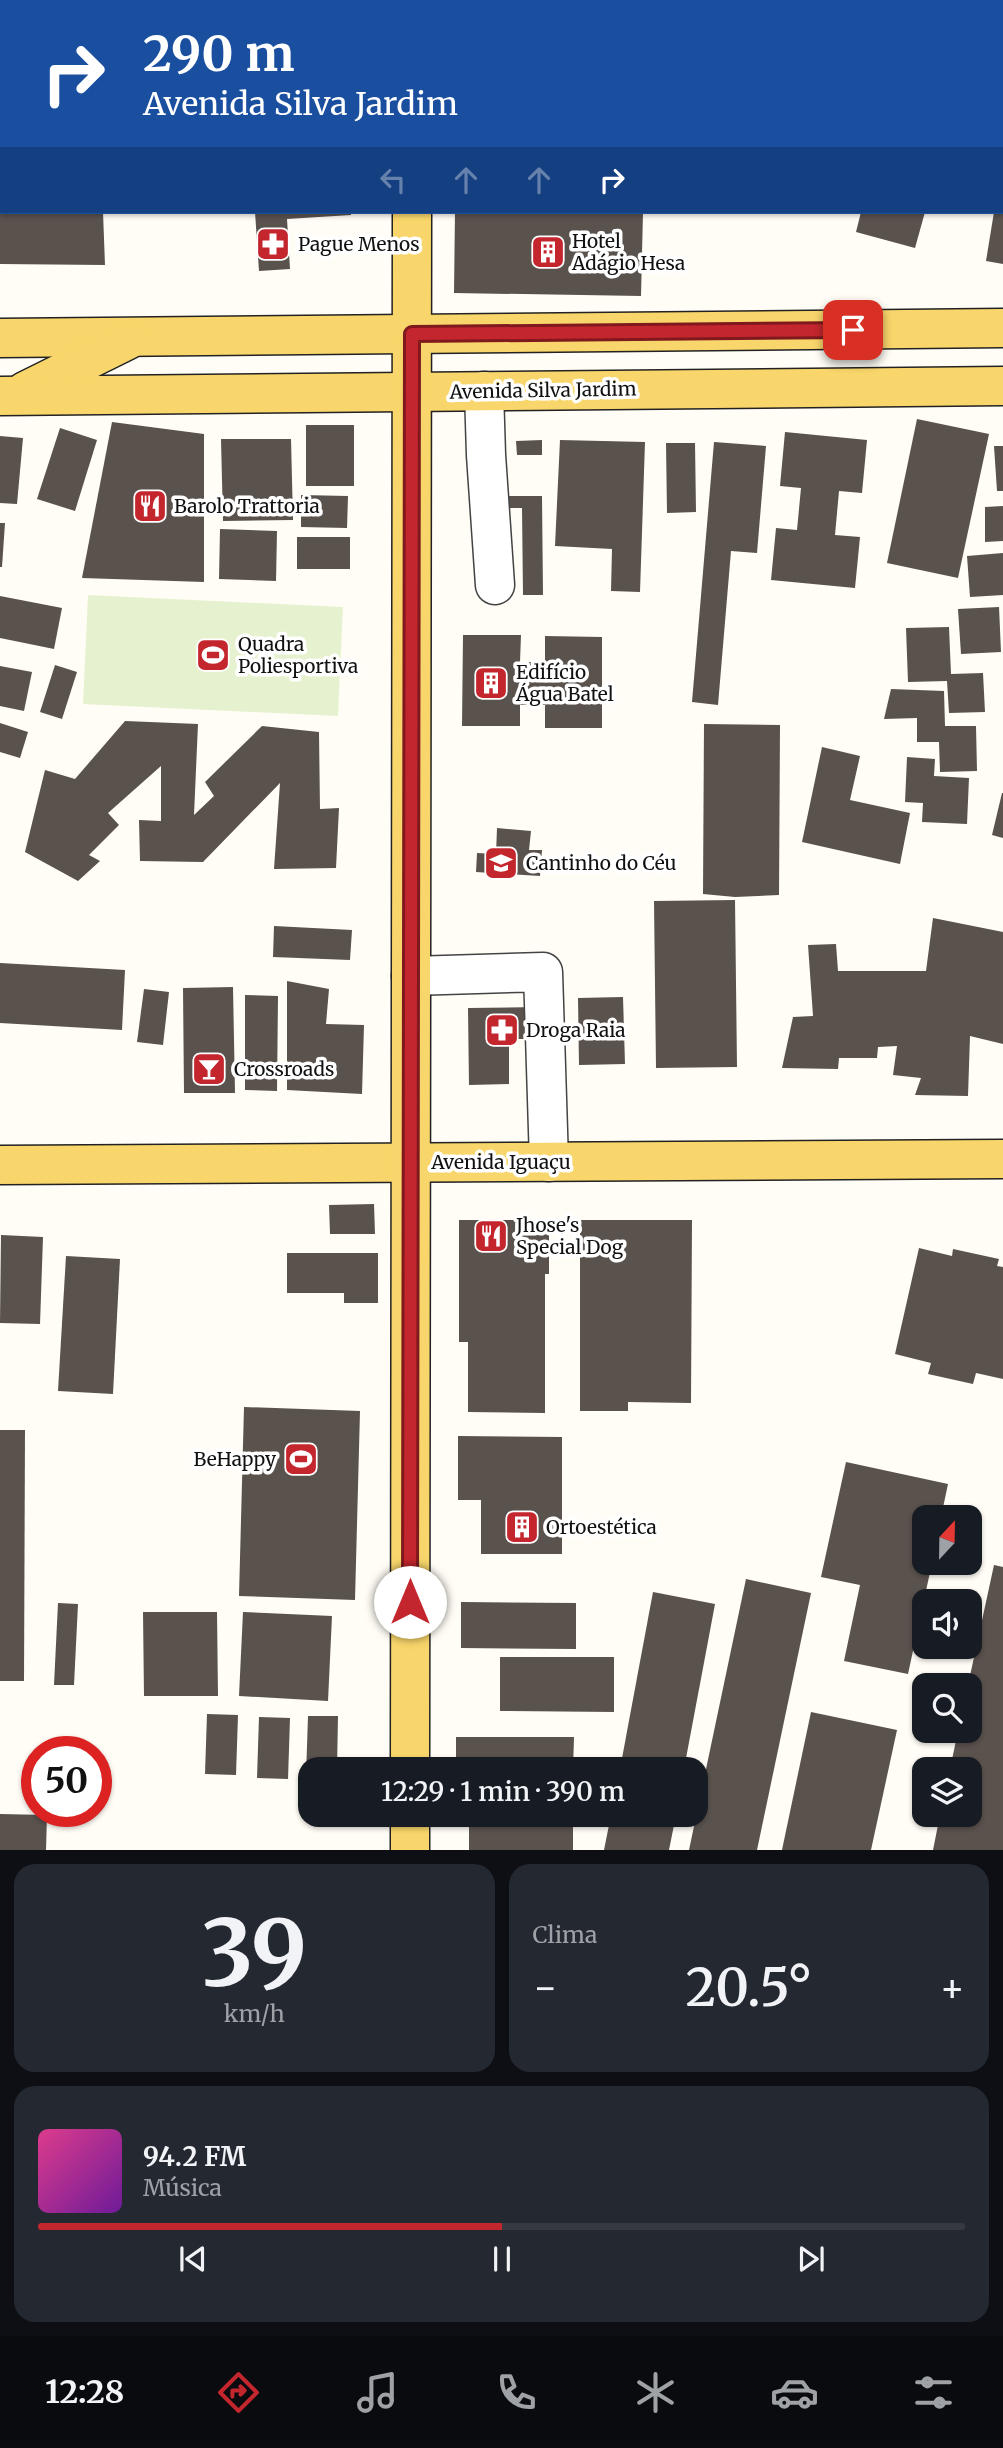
<!DOCTYPE html>
<html lang="pt">
<head>
<meta charset="utf-8">
<style>
	:root { --surface:#171b24; --page:#242831; --text:#f1f3f6; --muted:#9ea1a6; --line:#363941; --accent:#c4262e }
	body { margin:0; font-family:Merriweather,serif; background:var(--page); color:var(--text); height:100vh; display:flex; flex-direction:column; font-size:26px; white-space:nowrap }
	* { box-sizing:border-box; margin:0 }
	p { font-size:23px; color:var(--muted) }
	.icon { flex:none; width:38px; height:38px; fill:none; stroke:currentColor; stroke-width:2; stroke-linecap:round; stroke-linejoin:round }
	.map { position:relative; height:1850px; overflow:hidden }
	.drawer { display:flex; flex-direction:column; gap:14px; padding:14px; background:#0d0f14; flex:1 }
	.drawer>* { flex:none }
	.hud { position:absolute; left:0px; top:0px; width:1004px; height:214px; box-shadow:0 2px 5px #0004; background:#1a4fa0; color:#fff; overflow:hidden }
	.needle { width:46px; rotate:22deg }
	.tools { position:absolute; left:912px; top:1505px; display:grid; gap:14px }
	.tools a { display:grid; place-items:center; width:70px; height:70px; border-radius:14px; background:var(--surface); box-shadow:0 2px 5px #0004; font-size:35px }
	.speed { position:absolute; left:21px; top:1736px; display:flex; gap:14px; font-size:35px; font-weight:700; text-align:center }
	.speed>* { display:grid; place-content:center; width:91px; height:91px; border-radius:50%; background:var(--surface); box-shadow:0 2px 5px #0004; line-height:1 }
	.speed .limit { border:10px solid #d22; background:#fff; color:#111 }
	.pin { position:absolute; display:grid; place-items:center; width:60px; height:60px; color:#fff; margin:-30px; border-radius:14px; box-shadow:0 4px 10px #0006 }
	.me { position:absolute; width:77px; margin:-38px; rotate:0deg; stroke-linejoin:round; filter:drop-shadow(0 0 5px #0008) }
	.turn { display:flex; align-items:center; gap:24px; height:147px; padding:0 28px; font-size:32px }
	.turn .icon { width:91px; height:91px; stroke-width:2.5 }
	.turn b { display:block; font-size:49px; line-height:60px }
	.lanes { display:flex; align-items:center; height:66px; padding:0 28px; background:#0003; justify-content:center; gap:35px; direction:ltr }
	.lanes .off { opacity:.35 }
	.big { font-size:52px; font-weight:600; line-height:1.1 }
	.drawer .card { flex:1; display:flex; flex-direction:column; justify-content:center; gap:10px; min-width:0; padding:0 24px; border-radius:21px; background:var(--page) }
	.drawer .dial { align-items:center; gap:0 }
	.dial b { font-size:91px; line-height:1 }
	.song { display:flex; align-items:center; gap:21px }
	.cover { width:84px; height:84px; border-radius:10px; background:linear-gradient(135deg,hsl(330 70% 55%),hsl(280 70% 35%)) }
	.played { height:7px; border-radius:4px; background:linear-gradient(90deg,var(--accent) 50%,var(--line) 50%) }
	.keys { display:flex; justify-content:space-around; direction:ltr }
	.heat { display:flex; justify-content:space-between; align-items:center; font-size:38px; direction:ltr }
	.drawer .tiles { flex:1; display:grid; gap:14px; grid-template-columns:1fr 1fr }
	.card:last-child { grid-column:span 2 }
	.trip { position:absolute; left:298px; top:1757px; width:410px; height:70px; border-radius:21px; background:var(--surface); box-shadow:0 2px 5px #0004; font-weight:600; line-height:70px; text-align:center }
	.tabs { display:flex; height:112px; justify-content:space-around; align-items:center; background:#090b0e; color:var(--muted) }
	.tabs .icon { width:49px; height:49px }
	.tabs .current { color:var(--accent) }
	.tabs b { font-size:32px; color:var(--text) }
	.map>svg:first-child { display:block }
</style>
</head>
<body>
<div class="map">
<svg width="1003" height="1850" viewBox="0 0 1003 1850">
	<rect width="100%" height="100%" fill="#fffdf5"/>
	<path fill="#e6f2cf" d="M88 595 343 607 338 716 83 704Z"/>
	<g fill="#5a524d">
		<path d="M0 212H103L105 265 0 264Z"/>
		<path d="M255 212H351V215L287 219 290 269 259 271Z"/>
		<path d="M455 212H643L641 296 454 293Z"/>
		<path d="M861 212H925L915 248 856 232Z"/>
		<path d="M994 212H1003V264L986 261Z"/>
		<path d="M917 419 989 434 958 578 887 563Z"/>
		<path d="M112 422 204 434V582L82 578Z"/>
		<rect x="306" y="425" width="48" height="61"/>
		<path d="M60 428 97 440 75 511 37 499Z"/>
		<path d="M785 432 867 440 862 493 839 491 835 535 860 537 855 588 771 580 776 528 797 530 801 488 780 486Z"/>
		<path d="M0 436 23 438 17 504 0 503Z"/>
		<path d="M221 439H291L293 520 223 521Z"/>
		<path d="M542 440V455H517L516 441Z"/>
		<path d="M560 440 645 442 640 592 611 591 612 549 555 546Z"/>
		<path d="M714 442 766 446 757 553 731 551 718 705 692 702Z"/>
		<path d="M666 443H695L696 512 667 513Z"/>
		<path d="M994 446H1003V491H997Z"/>
		<path d="M301 495 348 496 347 528 301 527Z"/>
		<path d="M504 496H542L543 595H523L522 508H505Z"/>
		<path d="M1003 506V541L985 542V507Z"/>
		<path d="M0 523H5L2 567H0Z"/>
		<path d="M220 529 277 531 276 581 219 579Z"/>
		<rect x="297" y="537" width="53" height="32"/>
		<path d="M1003 553V595L970 597 967 556Z"/>
		<path d="M0 596 62 608 54 649 0 638Z"/>
		<path d="M999 607 1001 652 961 654 958 609Z"/>
		<path d="M949 627 951 674 983 673 985 712 949 713 947 681 908 682 906 628Z"/>
		<path d="M463 635H521L520 662H545V636L602 637V728H545V705H520V726H462Z"/>
		<path d="M55 665 77 672 62 719 40 712Z"/>
		<path d="M0 666 32 672 24 711 0 706Z"/>
		<path d="M891 689 944 691 945 726H976L977 771 940 772 939 742H917V718L884 719Z"/>
		<path d="M125 721 198 724 194 815 214 796 205 782 262 726 319 732 320 809 339 808 336 868 274 869 280 783 203 862 140 861 139 820 161 821V766L108 813 119 825 89 855 100 861 78 881 25 852 45 770 75 779Z"/>
		<path d="M0 723 28 732 20 758 0 752Z"/>
		<path d="M704 724 780 725 779 895 735 897 703 894Z"/>
		<path d="M822 747 860 756 850 800 910 813 900 864 802 842Z"/>
		<path d="M907 757 935 759 934 776 969 778 967 824 922 822 923 803 905 802Z"/>
		<path d="M1002 793H1003V838L992 835Z"/>
		<path d="M497 828 531 831 529 850H542L540 876 476 872 477 853 496 854Z"/>
		<path d="M735 900 737 1067 656 1068 654 901Z"/>
		<path d="M933 918 1003 932V1044L970 1036 968 1096 915 1095 921 1078 893 1075 897 1046 878 1047 877 1058H839L838 1069 782 1068 793 1017 813 1016 808 945 836 944 838 971H926Z"/>
		<path d="M274 926 352 930 350 960 273 957Z"/>
		<path d="M0 963 125 970 122 1030 0 1023Z"/>
		<path d="M287 981 329 989 326 1024 364 1025 362 1094 287 1090Z"/>
		<path d="M233 987 235 1093H184L183 988Z"/>
		<path d="M144 989 169 992 163 1045 137 1042Z"/>
		<path d="M245 995 278 996 277 1091 245 1090Z"/>
		<path d="M623 997 625 1064 579 1065 578 998Z"/>
		<path d="M539 1007V1039H509V1084L469 1085 468 1008Z"/>
		<path d="M374 1204 375 1234H330L329 1205Z"/>
		<path d="M459 1220H549V1274H545V1413L468 1412V1342H459Z"/>
		<path d="M580 1220H692L691 1403 628 1402V1411H580Z"/>
		<path d="M1 1235 43 1237 40 1324 0 1323Z"/>
		<path d="M919 1248 952 1256 953 1249 999 1259 997 1266 1003 1267V1379L976 1373 973 1384 928 1374 931 1363 895 1354Z"/>
		<path d="M287 1253H378V1303H344V1293H287Z"/>
		<path d="M66 1256 120 1259 113 1394 58 1391Z"/>
		<path d="M244 1407 360 1411 355 1600 239 1596Z"/>
		<path d="M0 1430H25L24 1681H0Z"/>
		<path d="M458 1436 562 1437V1554H481V1500H458Z"/>
		<path d="M846 1462 948 1484 941 1517H924V1563H932L908 1674 844 1661 860 1585 821 1577Z"/>
		<path d="M994 1565 1003 1567V1850H933L940 1815H970V1769H950L958 1731H970L968 1685Z"/>
		<path d="M746 1579 811 1593 757 1850H689Z"/>
		<path d="M653 1592 715 1604 684 1769H620Z"/>
		<path d="M461 1602 576 1603V1649L461 1648Z"/>
		<path d="M58 1603 78 1604 74 1685H54Z"/>
		<path d="M143 1612H217L218 1696H144Z"/>
		<path d="M243 1612 332 1616 328 1701 239 1696Z"/>
		<path d="M500 1657H614V1712L500 1711Z"/>
		<path d="M811 1712 897 1730 871 1850H782Z"/>
		<path d="M207 1714 238 1715 236 1775 205 1774Z"/>
		<path d="M308 1716H338L337 1769H310V1777L306 1776Z"/>
		<path d="M259 1717 290 1718 288 1779 257 1778Z"/>
		<path d="M456 1737H574L573 1769H456Z"/>
		<path d="M0 1814 47 1815 46 1850H0Z"/>
		<rect x="469" y="1815" width="104" height="35"/>
		<path d="M611 1815H676L669 1850H604Z"/>
	</g>
	<g fill="none" stroke-linecap="round" stroke-linejoin="round">
		<g stroke="#444" stroke-width="41">
			<g id="minor">
				<path d="M484 391 486 455 495 585"/>
				<path d="M411 976 543 972 549 1162"/>
			</g>
		</g>
		<g stroke="#222" stroke-width="41">
			<g id="major">
				<path d="M413 2V0"/>
				<path d="M0 338 1003 328"/>
				<path d="M25 391 128 340"/>
				<path d="M0 396 1003 386"/>
				<path d="M0 1165 1003 1159"/>
				<path d="M410 1769 412 212"/>
				<path d="M410 1850V1815"/>
			</g>
		</g>
		<use href="#minor" stroke="#fff" stroke-width="38"/>
		<use href="#major" stroke="#f9d66b" stroke-width="38"/>
	</g>
	<g fill="none" stroke-linecap="round" stroke-linejoin="round">
		<g stroke="#7f191e" stroke-width="18">
			<path id="route" d="M410 1602 412 334 853 330"/>
		</g>
		<use href="#route" stroke="#c4262e" stroke-width="12"/>
	</g>
	<defs>
		<g id="pharmacy-square" transform="scale(1.75)"><rect x="-9" y="-9" width="18" height="18" rx="4" fill="#c4262e" stroke="#fff"/><path d="M-2-6h4v4h4v4h-4v4h-4v-4h-4v-4h4Z" fill="#fff"/></g>
		<g id="building-square" transform="scale(1.75)"><rect x="-9" y="-9" width="18" height="18" rx="4" fill="#c4262e" stroke="#fff"/><path d="M-4-6H4V6H1V3H-1V6H-4ZM-2.5-4.3h1.7v1.8h-1.7ZM.8-4.3h1.7v1.8H.8ZM-2.5-1h1.7V.8h-1.7ZM.8-1h1.7V.8H.8Z" fill="#fff"/></g>
		<g id="restaurant-square" transform="scale(1.75)"><rect x="-9" y="-9" width="18" height="18" rx="4" fill="#c4262e" stroke="#fff"/><path d="M-5-6h1v4h1v-4h1v4h1v-4h1v5L-1.5 .5V6h-2V.5L-5-1ZM5-6V6H3V1.5H1.5Q1.5-4 5-6Z" fill="#fff"/></g>
		<g id="stadium-square" transform="scale(1.75)"><rect x="-9" y="-9" width="18" height="18" rx="4" fill="#c4262e" stroke="#fff"/><path d="M0-5a6.5 5 0 1 0 0 10a6.5 5 0 1 0 0-10ZM-3.5-1.8h7v3.6h-7Z" fill="#fff"/></g>
		<g id="school-square" transform="scale(1.75)"><rect x="-9" y="-9" width="18" height="18" rx="4" fill="#c4262e" stroke="#fff"/><path d="M0-5L7-2L0 1L-7-2ZM-4 1L0 2.5L4 1V4Q0 6-4 4Z" fill="#fff"/></g>
		<g id="bar-square" transform="scale(1.75)"><rect x="-9" y="-9" width="18" height="18" rx="4" fill="#c4262e" stroke="#fff"/><path d="M-6-5H6L.8 .8V4.5H3.5V6h-7V4.5H-.8V.8Z" fill="#fff"/></g>
	</defs>
	<g fill-rule="evenodd">
		<use href="#pharmacy-square" x="273" y="244"/>
		<use href="#building-square" x="548" y="252"/>
		<use href="#restaurant-square" x="150" y="506"/>
		<use href="#stadium-square" x="213" y="655"/>
		<use href="#building-square" x="491" y="683"/>
		<use href="#school-square" x="501" y="863"/>
		<use href="#pharmacy-square" x="502" y="1030"/>
		<use href="#bar-square" x="209" y="1069"/>
		<use href="#restaurant-square" x="491" y="1236"/>
		<use href="#stadium-square" x="301" y="1459"/>
		<use href="#building-square" x="522" y="1527"/>
	</g>
	<g text-anchor="middle" dominant-baseline="central" stroke-width="7" stroke-linejoin="round" paint-order="stroke">
		<g font-size="19" fill="#111" stroke="#fff" text-anchor="start">
			<text x="572" y="241">Hotel<tspan x="572" dy="22">Adágio Hesa</tspan></text>
			<text x="298" y="244">Pague Menos</text>
			<text x="174" y="506">Barolo Trattoria</text>
			<text x="238" y="644">Quadra<tspan x="238" dy="22">Poliesportiva</tspan></text>
			<text x="516" y="672">Edifício<tspan x="516" dy="22">Água Batel</tspan></text>
			<text x="526" y="863">Cantinho do Céu</text>
			<text x="526" y="1030">Droga Raia</text>
			<text x="234" y="1069">Crossroads</text>
			<text x="516" y="1225">Jhose's<tspan x="516" dy="22">Special Dog</tspan></text>
			<text x="276" y="1459" text-anchor="end">BeHappy</text>
			<text x="546" y="1527">Ortoestética</text>
		</g>
		<g font-size="19" fill="#111" stroke="#fff">
			<text transform="translate(543 390) rotate(-1)">Avenida Silva Jardim</text>
			<text x="501" y="1162">Avenida Iguaçu</text>
		</g>
	</g>
</svg>
<div class="tools">
<a><svg class="needle" viewBox="-14 -14 28 28"><path d="M0-13l5 13h-10z" fill="#e53935"/><path d="M0 13l5-13h-10z" fill="#9ea1a6"/></svg></a>
<a><svg class="icon" aria-label="sound" viewBox="0 0 24 24"><path d="M4 9h4l5-4v14l-5-4H4zM17 9q2 3 0 6"/></svg></a>
<a><svg class="icon" aria-label="search" viewBox="0 0 24 24"><circle cx="10" cy="10" r="6"/><path d="M15 15l6 6"/></svg></a>
<a><svg class="icon" aria-label="layers" viewBox="0 0 24 24"><path d="M12 4l9 5-9 5-9-5zM3 14l9 5 9-5"/></svg></a>
</div>
<div class="speed"><div class="limit">50</div></div>
<div class="pin" style="left:853px;top:330px;background:#d93025"><svg class="icon" aria-label="arrive" viewBox="0 0 24 24"><path d="M6 21V4h12l-3 4 3 4H6"/></svg></div>
<svg class="me" style="left:410px;top:1602px" viewBox="-20 -20 40 40"><circle r="19" fill="#fff"/><path d="M0-13L10 11 0 6-10 11z" fill="#c4262e"/></svg>
<div class="trip">12:29 · 1 min · 390 m</div>
<div class="hud">
<div class="turn"><svg class="icon" aria-label="right" viewBox="0 0 24 24"><path d="M7 20v-9h11M14 6l5 5-5 5"/></svg><div><b>290 m</b>Avenida Silva Jardim</div></div>
<div class="lanes"><svg class="icon off" aria-label="left" viewBox="0 0 24 24"><path d="M17 20v-9H6M10 6l-5 5 5 5"/></svg><svg class="icon off" aria-label="ahead" viewBox="0 0 24 24"><path d="M12 20V5M6 11l6-6 6 6"/></svg><svg class="icon off" aria-label="ahead" viewBox="0 0 24 24"><path d="M12 20V5M6 11l6-6 6 6"/></svg><svg class="icon" aria-label="right" viewBox="0 0 24 24"><path d="M7 20v-9h11M14 6l5 5-5 5"/></svg></div>
</div>
</div>
<section class="drawer">
<div class="tiles">
<div class="card dial"><b>39</b><p>km/h</p></div>
<div class="card"><p>Clima</p>
<div class="heat"><a>−</a><b class="big">20.5°</b><a>+</a></div>
</div>
<div class="card">
<div class="song"><i class="cover"></i><div><b>94.2 FM</b><p>Música</p></div></div>
<div class="played"></div>
<div class="keys"><svg class="icon" aria-label="previous" viewBox="0 0 24 24"><path d="M18 5L8 12l10 7zM5 5v14"/></svg><svg class="icon" aria-label="pause" viewBox="0 0 24 24"><path d="M8 5v14M16 5v14"/></svg><svg class="icon" aria-label="next" viewBox="0 0 24 24"><path d="M6 5l10 7-10 7zM19 5v14"/></svg></div>
</div>
</div>
</section>
<nav class="tabs">
<b>12:28</b>
<svg class="icon current" aria-label="directions" viewBox="0 0 24 24"><path d="M12 3l9 9-9 9-9-9zM9 14v-3h6M13 9l2 2-2 2"/></svg>
<svg class="icon" aria-label="music" viewBox="0 0 24 24"><path d="M9 18V5l10-2v13"/><circle cx="6" cy="18" r="3"/><circle cx="16" cy="16" r="3"/></svg>
<svg class="icon" aria-label="phone" viewBox="0 0 24 24"><path d="M5 4h4l2 5-3 2q2 4 5 5l2-3 5 2v4C11 20 4 13 5 4z"/></svg>
<svg class="icon" aria-label="climate" viewBox="0 0 24 24"><path d="M12 3v18M4 7l16 10M4 17L20 7"/></svg>
<svg class="icon" aria-label="car" viewBox="0 0 24 24"><path d="M5 17H2v-5l4-1 3-4h7l3 4 3 1v5h-3M9 17h6M6 11h13"/><circle cx="7" cy="17" r="2"/><circle cx="17" cy="17" r="2"/></svg>
<svg class="icon" aria-label="filters" viewBox="0 0 24 24"><path d="M4 7h16M4 17h16"/><circle cx="9" cy="7" r="2"/><circle cx="15" cy="17" r="2"/></svg>
</nav>
</body>
</html>
